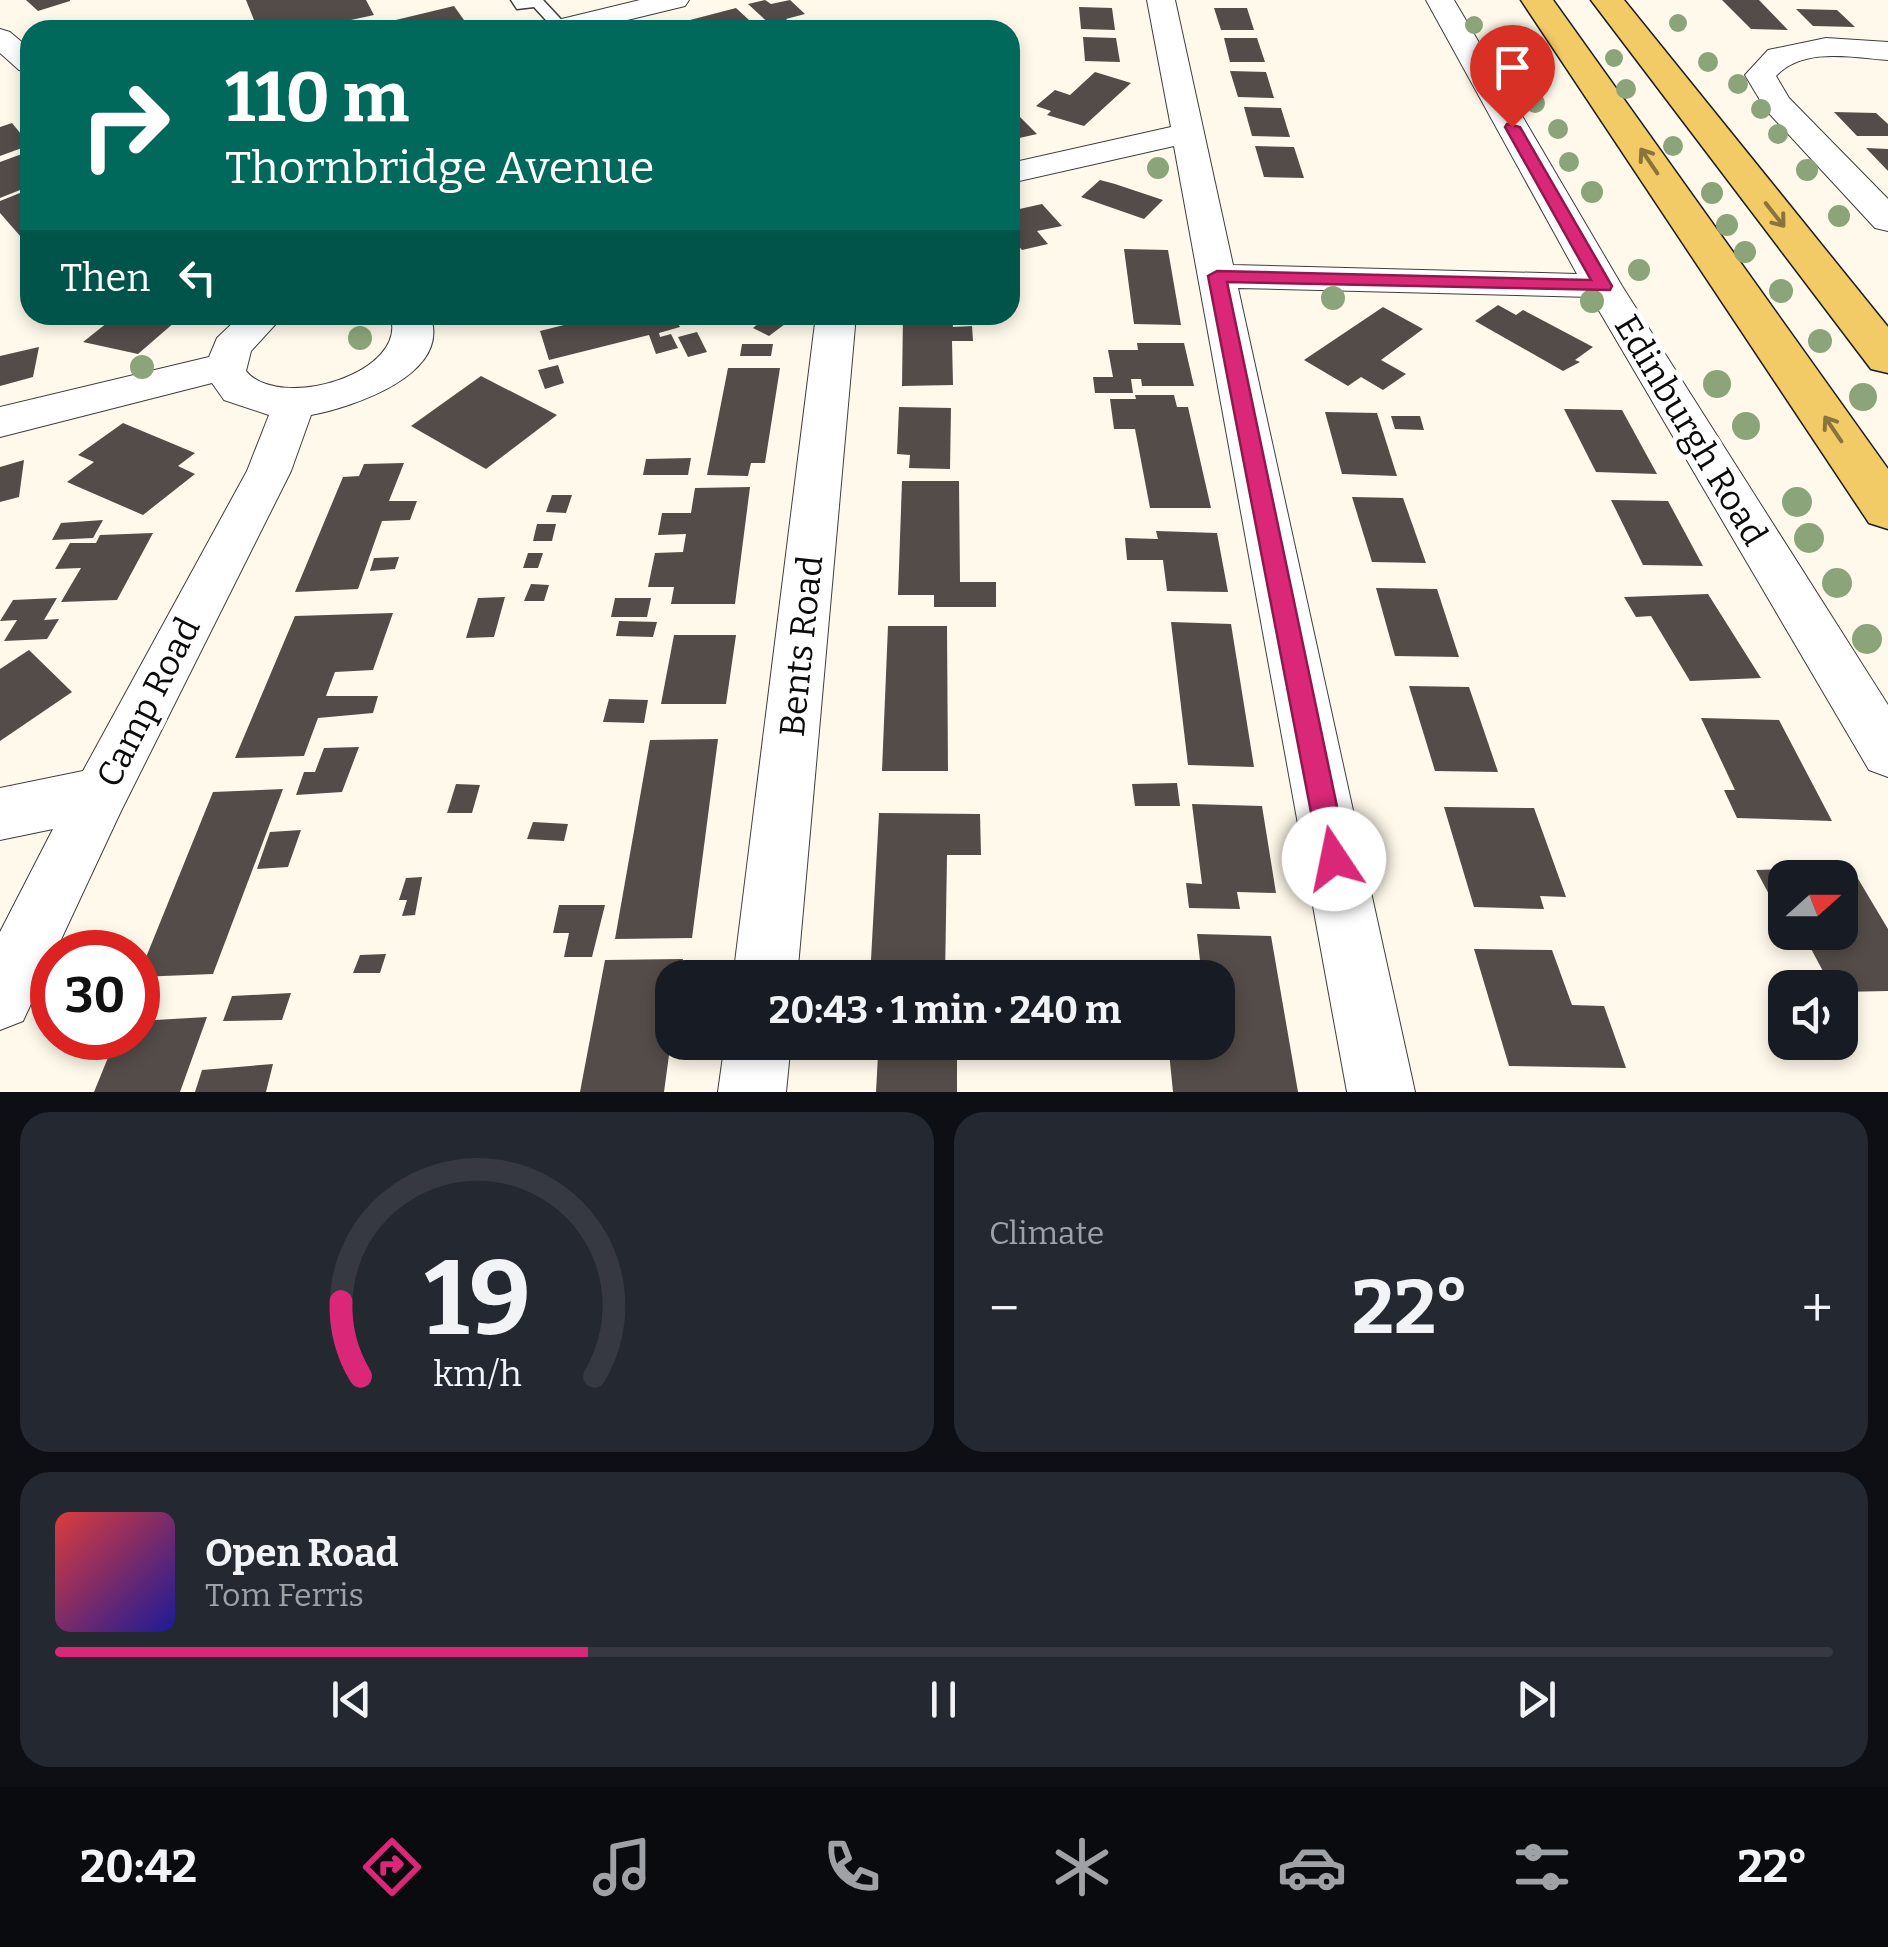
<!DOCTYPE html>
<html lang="en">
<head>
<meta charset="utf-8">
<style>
	:root { --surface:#171b24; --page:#242831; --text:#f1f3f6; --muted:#9ea1a6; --line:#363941; --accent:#db2777 }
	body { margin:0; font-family:Bitter,serif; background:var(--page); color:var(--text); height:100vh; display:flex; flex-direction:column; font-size:38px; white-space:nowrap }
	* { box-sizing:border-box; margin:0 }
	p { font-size:32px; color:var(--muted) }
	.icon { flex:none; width:55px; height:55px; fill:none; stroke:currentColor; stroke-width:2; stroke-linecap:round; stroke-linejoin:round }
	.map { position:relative; height:1092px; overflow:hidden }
	.panel { display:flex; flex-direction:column; gap:20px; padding:20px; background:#0d0f14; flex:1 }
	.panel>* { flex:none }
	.top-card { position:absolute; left:20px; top:20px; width:1000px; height:305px; border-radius:30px; box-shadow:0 5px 15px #0003; background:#00695c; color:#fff; overflow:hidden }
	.needle { width:65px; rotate:69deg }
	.fabs { position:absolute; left:1768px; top:860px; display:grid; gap:20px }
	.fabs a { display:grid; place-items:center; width:90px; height:90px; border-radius:20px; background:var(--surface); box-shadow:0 5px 15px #0003; font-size:50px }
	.speed { position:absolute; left:30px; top:930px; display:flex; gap:20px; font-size:50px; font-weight:700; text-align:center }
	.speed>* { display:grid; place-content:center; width:130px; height:130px; border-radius:50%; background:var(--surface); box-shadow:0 5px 15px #0003; line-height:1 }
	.speed .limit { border:15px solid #d22; background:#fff; color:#111 }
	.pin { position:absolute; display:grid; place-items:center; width:85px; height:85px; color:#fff; margin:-102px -42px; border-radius:50% 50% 50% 0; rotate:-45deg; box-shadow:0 0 10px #0007 }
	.pin .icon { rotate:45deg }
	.me { position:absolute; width:110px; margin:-55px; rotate:349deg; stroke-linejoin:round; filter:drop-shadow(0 0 8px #0008) }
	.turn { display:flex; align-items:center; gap:35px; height:210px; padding:0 40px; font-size:45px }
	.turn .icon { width:130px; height:130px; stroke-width:2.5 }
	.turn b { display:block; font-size:70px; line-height:85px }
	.then { display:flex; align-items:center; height:95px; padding:0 40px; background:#0003; gap:20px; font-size:38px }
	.big { font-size:75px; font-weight:700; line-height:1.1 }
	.panel .tile { flex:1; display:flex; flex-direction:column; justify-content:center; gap:15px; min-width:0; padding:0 35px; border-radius:30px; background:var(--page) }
	.panel .dial { align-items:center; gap:0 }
	.dial svg { height:260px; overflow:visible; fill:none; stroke:var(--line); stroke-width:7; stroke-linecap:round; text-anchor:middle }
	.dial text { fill:var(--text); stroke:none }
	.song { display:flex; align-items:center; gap:30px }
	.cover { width:120px; height:120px; border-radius:15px; background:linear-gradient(135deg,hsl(0 70% 55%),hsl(240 70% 35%)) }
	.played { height:10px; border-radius:5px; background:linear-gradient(90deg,var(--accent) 30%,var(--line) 30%) }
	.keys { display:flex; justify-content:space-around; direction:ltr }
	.heat { display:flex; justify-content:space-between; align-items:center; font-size:55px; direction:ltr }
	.panel .tiles { flex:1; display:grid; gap:20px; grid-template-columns:1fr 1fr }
	.tile:last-child { grid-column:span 2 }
	.trip { position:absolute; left:655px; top:960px; width:580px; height:100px; border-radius:30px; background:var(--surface); box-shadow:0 5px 15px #0003; font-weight:700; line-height:100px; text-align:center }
	.tabs { display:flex; height:160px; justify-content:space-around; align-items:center; background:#090b0e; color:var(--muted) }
	.tabs .icon { width:70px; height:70px }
	.tabs .current { color:var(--accent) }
	.tabs b { font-size:45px; color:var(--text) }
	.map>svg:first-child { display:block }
</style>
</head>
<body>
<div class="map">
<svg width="1888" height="1092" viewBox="0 0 1888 1092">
	<rect width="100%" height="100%" fill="#fef9ea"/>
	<g fill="#534c48">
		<path d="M26 0H70V1L38 11Z"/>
		<path d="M246 0H366L374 15 305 30H258Z"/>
		<path d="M765 0 771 4 790 0 805 14 786 19 793 25 775 29 748 4Z"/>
		<path d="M1722 0H1759L1788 30 1751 29Z"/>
		<path d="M454 6 464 20 425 30H383L379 24Z"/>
		<path d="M1079 7 1112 8 1115 30 1081 29Z"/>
		<path d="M736 8 749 20 700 30 690 20Z"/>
		<path d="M1214 8H1247L1254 30H1221Z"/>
		<path d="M1796 9 1837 10 1855 27 1813 26Z"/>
		<path d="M1083 37 1116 38 1120 62 1085 61Z"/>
		<path d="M1224 38H1257L1265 62H1230Z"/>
		<path d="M1230 71 1266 72 1274 98 1238 97Z"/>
		<path d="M1095 72 1131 83 1084 126 1047 115 1051 111 1036 106 1055 90 1070 95Z"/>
		<path d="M1010 107 1037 134 1010 140Z"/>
		<path d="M1244 107 1281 108 1290 137 1252 136Z"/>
		<path d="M1834 112 1876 113 1888 124V136H1857Z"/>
		<path d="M12 123 30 145 0 156V127Z"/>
		<path d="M1255 146 1294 147 1304 178 1264 177Z"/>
		<path d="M1866 148 1888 149V171Z"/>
		<path d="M30 151V186L0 198V162Z"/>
		<path d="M1100 180 1115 184 1163 200 1144 219 1081 197Z"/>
		<path d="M30 189V234L21 237 0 213V201Z"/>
		<path d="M1042 204 1062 226 1037 231 1048 244 1022 250 1010 236V211Z"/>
		<path d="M1124 249 1168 250 1181 325 1134 324Z"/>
		<path d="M1498 305 1516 315 1523 310 1593 347 1575 360 1580 362 1563 371 1475 321Z"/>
		<path d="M1383 307 1423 329 1381 360 1406 374 1383 390 1361 377 1348 386 1304 360Z"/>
		<path d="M117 315H183L138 354 83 342Z"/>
		<path d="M604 315H674L680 327 659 333 660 337 671 334 678 348 656 354 649 335 549 360 540 331Z"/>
		<path d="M746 315H775L789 321 769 336 753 328 760 322Z"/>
		<path d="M903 315H952L953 327 972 326 973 341H952L953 385 902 386Z"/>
		<path d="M697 332 707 352 688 357 678 337Z"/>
		<path d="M1137 343H1184L1194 386H1142L1141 379H1131L1133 393H1095L1093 377H1113L1108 350H1138Z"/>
		<path d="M742 344H773L771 356H740Z"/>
		<path d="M39 347 33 377 0 386V356Z"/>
		<path d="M558 365 564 383 545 389 538 370Z"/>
		<path d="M728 368H780L765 463H751L748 476 707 475Z"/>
		<path d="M481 376 557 415 486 469 411 426Z"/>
		<path d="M1135 395H1174L1177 407H1188L1211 508H1150L1135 429H1114L1110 399H1136Z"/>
		<path d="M899 407 951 408 950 469 909 468 910 455 897 454Z"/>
		<path d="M1564 409 1622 410 1657 474 1596 472Z"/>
		<path d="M1325 412 1377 413 1397 476 1342 474Z"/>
		<path d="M1391 416H1420L1424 430 1395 429Z"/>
		<path d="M123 423 195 453 178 466 195 474 143 515 67 482 94 462 78 455Z"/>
		<path d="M691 458 688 475H643L646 459Z"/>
		<path d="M24 460 19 497 0 502V467Z"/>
		<path d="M404 463 389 501H417L410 520 382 521 358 589 295 592 343 477 359 476 364 464Z"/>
		<path d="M902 481H959L960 582H996V607H934V595H898Z"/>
		<path d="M750 487 735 604H671L674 587H648L655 553 683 552 686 534 658 535 662 513H691L695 488Z"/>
		<path d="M552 495H572L566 513 546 512Z"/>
		<path d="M1352 497 1403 498 1426 563 1372 562Z"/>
		<path d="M1611 500 1668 501 1703 566 1643 565Z"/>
		<path d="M103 520 93 538 52 540 61 523Z"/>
		<path d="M537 524H556L552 541H533Z"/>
		<path d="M1156 531 1217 533 1228 592 1167 591 1163 560H1127L1125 538 1158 539Z"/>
		<path d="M153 533 117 600 61 602 81 568 55 569 70 543H96L100 535Z"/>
		<path d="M528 553H543L538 568H523Z"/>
		<path d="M399 557 395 569 370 571 374 558Z"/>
		<path d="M531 584 549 585 544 601H524Z"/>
		<path d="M1376 588 1437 589 1459 657 1395 656Z"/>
		<path d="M1708 594 1761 678 1690 681 1651 616 1636 617 1624 597Z"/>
		<path d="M505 597 494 637 466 638 478 598Z"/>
		<path d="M57 598 44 620 59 619 47 639 4 641 17 620 0 621 13 600Z"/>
		<path d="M615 598H651L647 617H611Z"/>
		<path d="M393 613 373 670 335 672 326 696H378L373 713 318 718 304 756 235 758 295 616Z"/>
		<path d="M619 621 657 622 653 637 616 636Z"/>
		<path d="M1171 622 1231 624 1254 767 1188 765Z"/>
		<path d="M888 626H947L948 771H882Z"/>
		<path d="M674 635H736L726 704H661Z"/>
		<path d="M29 650 72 692 0 741V669Z"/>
		<path d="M1409 686 1469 687 1498 772 1435 771Z"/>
		<path d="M609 699 648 700 644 723 603 722Z"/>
		<path d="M1701 718 1779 720 1832 821 1737 818 1724 790H1735Z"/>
		<path d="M718 739 692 938 615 939 650 740Z"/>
		<path d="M359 747 342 792 296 795 304 772H315L324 748Z"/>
		<path d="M1177 783 1180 806H1135L1132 784Z"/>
		<path d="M456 784 480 785 472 813H447Z"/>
		<path d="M283 789 213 974 138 977 213 792Z"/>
		<path d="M1192 804 1262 806 1276 893 1237 892 1240 909 1189 908 1186 883 1202 884Z"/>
		<path d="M1444 807 1534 808 1566 897 1540 896 1544 909 1474 907Z"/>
		<path d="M879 813 980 814 981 855H947L945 978H870Z"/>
		<path d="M533 822 568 824 564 841 527 839Z"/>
		<path d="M301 830 288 867 257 869 270 832Z"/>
		<path d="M1851 867 1888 929V991L1840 992V988H1832L1802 932H1840V878H1785V924L1756 870Z"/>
		<path d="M422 877 415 915 402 916 407 900H399L406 878Z"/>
		<path d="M559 905H605L592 957H564L569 933H553Z"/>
		<path d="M1197 934 1271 936 1298 1092H1173L1169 1052 1207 1053 1205 1042H1218V978H1202Z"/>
		<path d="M1474 949 1552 950 1572 1005 1604 1006 1626 1068 1509 1066Z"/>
		<path d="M386 954 380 973H353L360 955Z"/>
		<path d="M683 959 680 978H672V1033L664 1092H580L605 960Z"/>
		<path d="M291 993 282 1020 223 1021 232 996Z"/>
		<path d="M207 1017 180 1092H94L116 1038H138V1021Z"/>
		<path d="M878 1055 957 1056V1092H876Z"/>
		<path d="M273 1064 266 1092H195L202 1070Z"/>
	</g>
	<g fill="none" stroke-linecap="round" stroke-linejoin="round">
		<g stroke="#3e3e3e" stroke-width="3">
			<path id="service" d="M511 0H543L569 28 555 30 534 7 517 9Z"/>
		</g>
		<g stroke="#3e3e3e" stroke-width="2">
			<g id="minor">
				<path d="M640 0H689L685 6 586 30H537L541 24Z"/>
				<path d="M1147 0H1175L1233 265 1577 274 1426 0H1454L1622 286 1888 705V777L1869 770 1591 297 1238 288 1415 1092H1347L1174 146 1010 183V163L1171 127Z"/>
				<path d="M0 29 10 32 30 49V73L19 70 0 53Z"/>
				<path d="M1826 38 1888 42V60C1851 57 1803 47 1776 76L1789 98 1888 199V231L1875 228 1766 110 1745 75 1768 50Z"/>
				<path d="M241 315H284L251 351 246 371C279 412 411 373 390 315H430C453 375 352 407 311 415L291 471 121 811 23 1021 0 1030V932L53 829 0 840V788L83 771 247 471 269 415 224 400 212 383 0 437V407L209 357 217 338Z"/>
				<path d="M816 315H856L797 978H733Z"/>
				<path d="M725 1042H791L786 1092H718Z"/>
			</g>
		</g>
		<g stroke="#1c1c1c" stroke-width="3">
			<g id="primary">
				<path d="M1521 0H1553L1888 469V529L1869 523Z"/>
				<path d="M1591 0H1624L1888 327V373L1871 369Z"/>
			</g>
		</g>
		<use href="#service" fill="#fff" fill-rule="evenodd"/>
		<use href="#minor" fill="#fff" fill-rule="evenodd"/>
		<use href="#primary" fill="#f2ca66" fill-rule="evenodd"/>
	</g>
	<g fill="#8ca47a">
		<circle cx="1678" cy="23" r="9"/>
		<circle cx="1474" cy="25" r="9"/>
		<circle cx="1499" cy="49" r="9"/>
		<circle cx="1614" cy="58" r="9"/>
		<circle cx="1708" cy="62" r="10"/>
		<circle cx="1738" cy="84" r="10"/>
		<circle cx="1626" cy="89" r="10"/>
		<circle cx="1535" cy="103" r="10"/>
		<circle cx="1761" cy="109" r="10"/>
		<circle cx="1558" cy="129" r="10"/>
		<circle cx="1778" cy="134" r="10"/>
		<circle cx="1673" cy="146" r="10"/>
		<circle cx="1569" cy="162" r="10"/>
		<circle cx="1158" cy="168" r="11"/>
		<circle cx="1807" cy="170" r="11"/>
		<circle cx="1592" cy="192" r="11"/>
		<circle cx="1712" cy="193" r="11"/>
		<circle cx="1839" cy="216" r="11"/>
		<circle cx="1727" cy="225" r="11"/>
		<circle cx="1745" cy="252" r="11"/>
		<circle cx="1639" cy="270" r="11"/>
		<circle cx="1781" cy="291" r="12"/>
		<circle cx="1333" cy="298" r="12"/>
		<circle cx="1592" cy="301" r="12"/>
		<circle cx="360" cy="338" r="12"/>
		<circle cx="1820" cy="341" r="12"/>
		<circle cx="142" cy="367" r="12"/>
		<circle cx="1717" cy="384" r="14"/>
		<circle cx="1863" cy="397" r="14"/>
		<circle cx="1746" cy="426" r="14"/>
		<circle cx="1797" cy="502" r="15"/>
		<circle cx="1809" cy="538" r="15"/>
		<circle cx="1837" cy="583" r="15"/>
		<circle cx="1867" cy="639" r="15"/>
	</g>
	<defs><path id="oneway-shaft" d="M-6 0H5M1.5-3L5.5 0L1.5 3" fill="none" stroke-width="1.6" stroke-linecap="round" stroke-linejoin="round" transform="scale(2.5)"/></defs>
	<g stroke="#8a743d">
		<use href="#oneway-shaft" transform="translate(1649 161) rotate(-124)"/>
		<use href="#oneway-shaft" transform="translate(1775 215) rotate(52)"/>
		<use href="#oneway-shaft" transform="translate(1833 429) rotate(-124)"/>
	</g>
	<path fill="#db2777" stroke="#8e194d" stroke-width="2.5" d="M1507 124 1520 127 1612 286 1610 290 1227 282 1348 859 1344 868 1334 872 1324 868 1320 859 1208 276 1217 271 1591 280 1505 127Z"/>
	<g text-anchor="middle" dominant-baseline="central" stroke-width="10" stroke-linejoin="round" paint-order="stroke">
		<g font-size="35" fill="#0b0b0b" stroke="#fff">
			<text transform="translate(1691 430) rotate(59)">Edinburgh Road</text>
			<text transform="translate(801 646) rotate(-84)">Bents Road</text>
			<text transform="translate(148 702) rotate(-63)">Camp Road</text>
		</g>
	</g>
</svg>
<div class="fabs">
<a><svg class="needle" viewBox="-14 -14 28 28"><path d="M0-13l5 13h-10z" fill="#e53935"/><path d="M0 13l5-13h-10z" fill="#9ea1a6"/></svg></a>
<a><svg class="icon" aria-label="sound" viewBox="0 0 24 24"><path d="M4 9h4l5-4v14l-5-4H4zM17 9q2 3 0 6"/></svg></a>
</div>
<div class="speed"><div class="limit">30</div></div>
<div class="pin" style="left:1512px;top:127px;background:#d93025"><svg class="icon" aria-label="arrive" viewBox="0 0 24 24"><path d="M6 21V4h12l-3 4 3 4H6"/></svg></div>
<svg class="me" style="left:1334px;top:859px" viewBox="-20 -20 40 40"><circle r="19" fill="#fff"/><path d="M0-13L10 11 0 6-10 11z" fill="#db2777"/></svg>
<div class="trip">20:43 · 1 min · 240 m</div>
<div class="top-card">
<div class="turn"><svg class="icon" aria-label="right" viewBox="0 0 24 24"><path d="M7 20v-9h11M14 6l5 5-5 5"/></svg><div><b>110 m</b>Thornbridge Avenue</div></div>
<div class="then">Then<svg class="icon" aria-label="left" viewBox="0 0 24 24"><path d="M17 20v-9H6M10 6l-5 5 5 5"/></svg></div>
</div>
</div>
<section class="panel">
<div class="tiles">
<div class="tile dial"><svg viewBox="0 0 100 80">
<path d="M14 69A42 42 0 1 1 86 69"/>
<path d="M14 69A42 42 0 0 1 8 46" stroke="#db2777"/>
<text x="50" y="56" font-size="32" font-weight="700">19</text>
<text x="50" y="72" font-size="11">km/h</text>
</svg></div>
<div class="tile"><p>Climate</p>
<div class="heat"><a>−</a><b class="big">22°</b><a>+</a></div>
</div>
<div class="tile">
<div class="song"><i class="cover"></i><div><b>Open Road</b><p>Tom Ferris</p></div></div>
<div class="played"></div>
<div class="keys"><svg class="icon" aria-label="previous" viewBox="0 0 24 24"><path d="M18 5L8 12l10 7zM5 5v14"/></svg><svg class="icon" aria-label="pause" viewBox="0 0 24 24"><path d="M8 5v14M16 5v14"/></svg><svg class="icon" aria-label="next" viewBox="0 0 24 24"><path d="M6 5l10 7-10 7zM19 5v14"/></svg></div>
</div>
</div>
</section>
<nav class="tabs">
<b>20:42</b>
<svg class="icon current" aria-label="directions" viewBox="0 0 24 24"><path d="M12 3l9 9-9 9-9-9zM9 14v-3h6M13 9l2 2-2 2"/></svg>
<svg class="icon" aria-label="music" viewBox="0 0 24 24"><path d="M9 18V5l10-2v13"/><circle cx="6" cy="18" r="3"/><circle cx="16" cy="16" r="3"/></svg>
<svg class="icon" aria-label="phone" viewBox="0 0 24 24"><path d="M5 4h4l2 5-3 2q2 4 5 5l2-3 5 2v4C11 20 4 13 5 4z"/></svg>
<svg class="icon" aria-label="climate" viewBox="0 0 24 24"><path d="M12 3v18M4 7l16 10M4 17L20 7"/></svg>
<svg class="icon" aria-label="car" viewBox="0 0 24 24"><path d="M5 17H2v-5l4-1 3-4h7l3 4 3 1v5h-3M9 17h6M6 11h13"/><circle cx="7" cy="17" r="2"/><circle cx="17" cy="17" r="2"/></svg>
<svg class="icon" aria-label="filters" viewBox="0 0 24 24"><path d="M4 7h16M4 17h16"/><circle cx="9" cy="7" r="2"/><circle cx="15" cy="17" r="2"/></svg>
<b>22°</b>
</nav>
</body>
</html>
